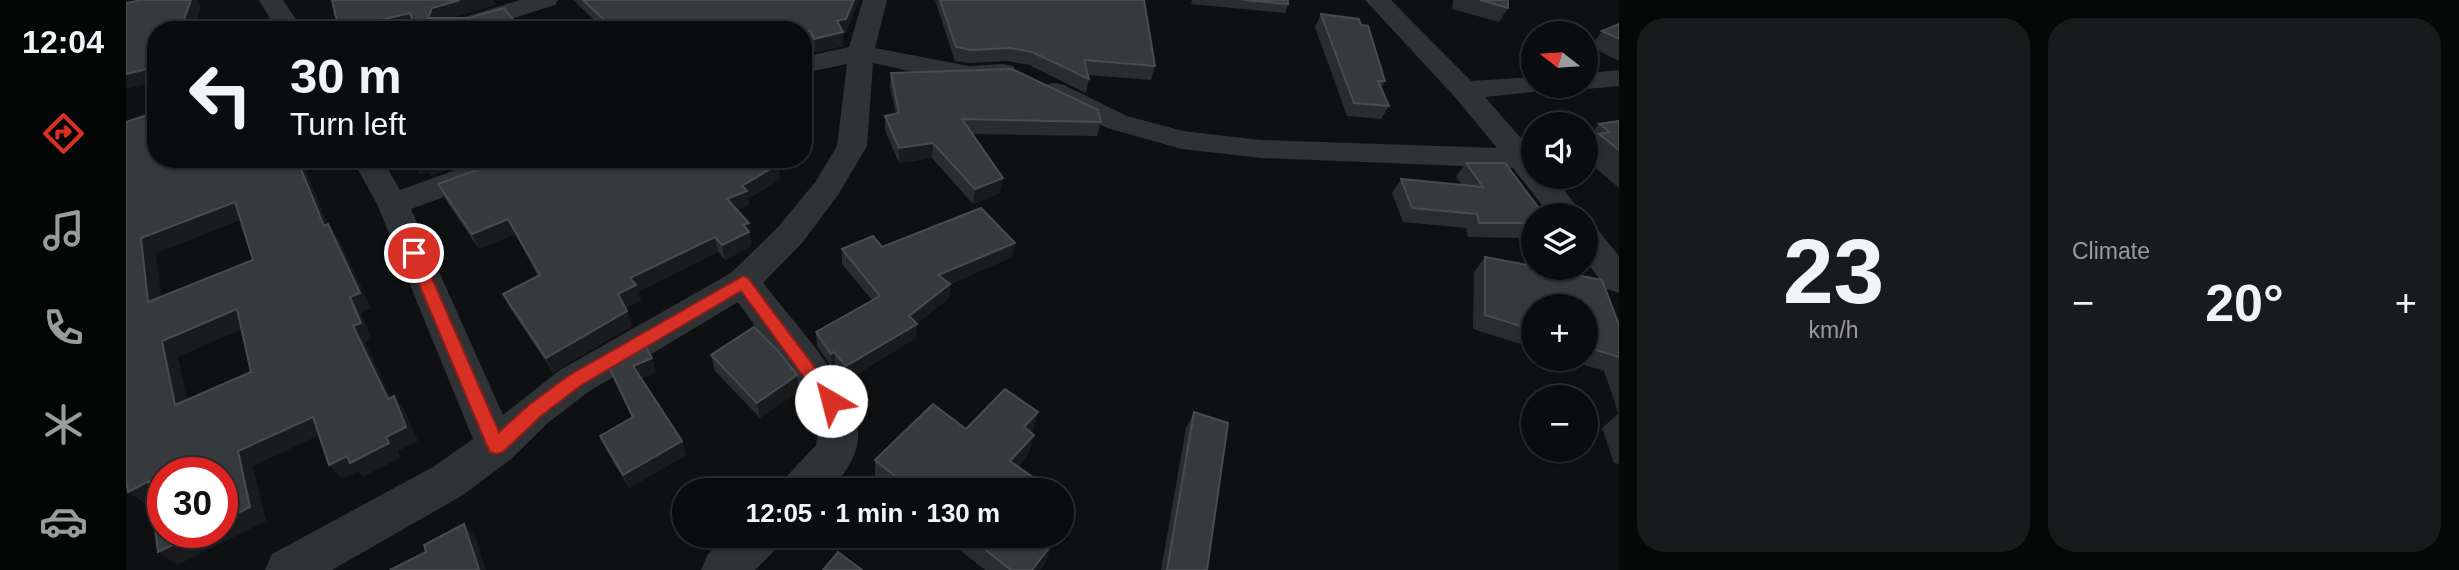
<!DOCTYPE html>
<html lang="en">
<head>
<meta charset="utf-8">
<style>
	:root { --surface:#0b0c0d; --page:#191a1b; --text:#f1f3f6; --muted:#9a9b9d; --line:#2b2c2e; --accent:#d93025 }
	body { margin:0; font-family:Arial,sans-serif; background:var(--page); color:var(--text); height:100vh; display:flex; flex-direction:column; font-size:26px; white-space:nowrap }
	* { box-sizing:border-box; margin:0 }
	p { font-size:23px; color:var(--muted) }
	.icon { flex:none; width:38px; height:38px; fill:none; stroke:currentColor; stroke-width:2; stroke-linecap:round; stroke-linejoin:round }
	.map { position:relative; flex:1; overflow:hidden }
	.side { display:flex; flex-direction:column; gap:18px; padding:18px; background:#060707; width:840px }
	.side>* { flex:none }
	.banner { position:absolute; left:21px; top:21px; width:665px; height:147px; border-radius:28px; box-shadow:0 2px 5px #0004,0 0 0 2px var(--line); background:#0b0c0d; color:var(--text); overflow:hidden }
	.needle { width:46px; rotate:287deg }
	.buttons { position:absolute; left:1395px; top:21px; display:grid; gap:14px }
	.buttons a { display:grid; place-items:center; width:77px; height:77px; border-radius:50%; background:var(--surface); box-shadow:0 2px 5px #0004,0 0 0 2px var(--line); font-size:35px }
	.speed { position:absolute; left:21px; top:457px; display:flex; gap:14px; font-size:35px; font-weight:700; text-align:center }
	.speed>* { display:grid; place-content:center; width:91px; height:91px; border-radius:50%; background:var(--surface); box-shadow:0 2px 5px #0004,0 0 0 2px var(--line); line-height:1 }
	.speed .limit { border:10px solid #d22; background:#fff; color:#111 }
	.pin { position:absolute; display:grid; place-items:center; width:60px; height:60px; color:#fff; margin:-30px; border:4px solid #fff; border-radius:50%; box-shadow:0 2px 7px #0007 }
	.me { position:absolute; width:77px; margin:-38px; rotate:323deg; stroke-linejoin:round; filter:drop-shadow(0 0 5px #0008) }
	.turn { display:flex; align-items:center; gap:24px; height:147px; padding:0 28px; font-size:32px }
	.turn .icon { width:91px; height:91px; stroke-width:2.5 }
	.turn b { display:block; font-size:49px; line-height:60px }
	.big { font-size:52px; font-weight:800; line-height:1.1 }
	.side .widget { flex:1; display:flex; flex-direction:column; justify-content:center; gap:10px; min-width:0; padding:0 24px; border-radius:28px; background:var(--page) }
	.side .dial { align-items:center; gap:0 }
	.dial b { font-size:91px; line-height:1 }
	.heat { display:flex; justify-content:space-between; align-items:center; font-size:38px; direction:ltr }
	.side .tiles { flex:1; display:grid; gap:18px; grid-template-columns:repeat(2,1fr) }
	.trip { position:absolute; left:546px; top:478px; width:402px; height:70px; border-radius:35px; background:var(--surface); box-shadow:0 2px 5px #0004,0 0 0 2px var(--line); font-weight:800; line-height:70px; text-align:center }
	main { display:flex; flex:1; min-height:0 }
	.menu { display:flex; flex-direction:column; width:126px; justify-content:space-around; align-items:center; background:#040505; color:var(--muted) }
	.menu .icon { width:49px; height:49px }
	.menu .selected { color:var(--accent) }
	.menu b { font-size:32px; color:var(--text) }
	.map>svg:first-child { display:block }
</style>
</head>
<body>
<main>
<nav class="menu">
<b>12:04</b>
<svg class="icon selected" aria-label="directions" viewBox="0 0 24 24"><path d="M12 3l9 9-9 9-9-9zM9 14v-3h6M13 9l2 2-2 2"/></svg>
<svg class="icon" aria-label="music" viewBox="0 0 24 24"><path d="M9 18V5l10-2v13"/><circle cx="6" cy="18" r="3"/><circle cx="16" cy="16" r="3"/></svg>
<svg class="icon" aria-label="phone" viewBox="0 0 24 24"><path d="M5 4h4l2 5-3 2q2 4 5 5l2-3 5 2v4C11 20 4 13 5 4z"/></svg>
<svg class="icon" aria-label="climate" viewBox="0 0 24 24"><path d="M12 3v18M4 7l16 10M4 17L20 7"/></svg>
<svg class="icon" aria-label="car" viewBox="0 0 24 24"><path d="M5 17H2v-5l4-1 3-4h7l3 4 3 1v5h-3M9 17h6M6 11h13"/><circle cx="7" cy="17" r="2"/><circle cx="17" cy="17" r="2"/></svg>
</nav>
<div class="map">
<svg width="1493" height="570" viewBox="0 0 1493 570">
	<rect width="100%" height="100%" fill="#0f1011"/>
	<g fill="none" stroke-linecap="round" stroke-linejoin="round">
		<g fill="#303336" fill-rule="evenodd">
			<path d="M133 0H157L177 30H151Z"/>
			<path d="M394 0H432L429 5 349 30H310L313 25Z"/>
			<path d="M737 0H761L749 48 843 66 877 64 887 66 890 72 887 78C841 89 792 72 747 63L741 146 712 195 676 243 637 283C664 318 736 394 732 438 731 458 717 476 704 490H655L661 476 690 445 692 430 687 407 612 302 462 392 423 422 385 459 337 495 206 570H139L146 554 307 467 347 439 251 204 226 159H256L274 190 360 159H406L402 166 285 209 377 415 434 370 605 273 652 227 690 181 711 146 721 64 677 73V57L723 47Z"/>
			<path d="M1239 0H1265L1345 81 1407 77V86H1420L1417 91 1359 97 1407 152V177H1428L1457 215H1424L1387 168 1135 158 1056 149 981 128 918 97 914 91 918 85 928 83 938 85 1001 116 1057 131 1135 140 1371 148 1328 96Z"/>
			<path d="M1493 70V86L1460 89 1450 86H1460V73Z"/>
			<path d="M1460 226 1472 230 1493 256V293L1481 289 1460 261Z"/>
			<path d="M601 536H654L648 551 629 570H575L582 554Z"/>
		</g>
	</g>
	<g fill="#2b2c2f">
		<path d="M447 0H733L720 32 717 33V46L689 52 677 30H479Z"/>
		<path d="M809 0H1018L1029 66 1025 80 962 75 963 79 960 93 903 65 882 61 843 63 829 61Z"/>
		<path d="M1066 0H1162V4L1159 13 1065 4Z"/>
		<path d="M1327 0H1382V8L1373 22 1326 9Z"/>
		<path d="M1195 14 1235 25 1259 81 1255 88 1263 106 1255 119 1221 116 1189 27Z"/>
		<path d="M1493 24V61L1465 47 1476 31Z"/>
		<path d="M765 73 975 122 971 136 846 134 877 178 874 193 847 204 806 158 773 163 759 130V116L770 114 764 87Z"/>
		<path d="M1493 121V188L1460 160V141L1473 124Z"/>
		<path d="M1340 163 1407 215V238L1342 237 1340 228 1277 222 1266 193 1275 179 1336 185 1330 177Z"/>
		<path d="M652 164 654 179 622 199 623 205 612 210 623 223 625 246 599 260 592 252 512 292 515 300 499 308 506 326 427 372 384 308 377 294 412 276 389 234 353 249 319 199 312 184Z"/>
		<path d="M889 243 886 257 824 284 823 298 790 324V338L721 380 709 366 706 367 691 346 690 332 746 300 716 264V249Z"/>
		<path d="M1359 257 1407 266V268H1414L1476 280 1493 325V415L1478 371 1439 359H1460V306H1407V348L1347 329 1348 272Z"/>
		<path d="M585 355 673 391 634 418 589 371Z"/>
		<path d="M482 365 530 372 515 379 556 441 560 455 503 488 480 449 474 436 506 418Z"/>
		<path d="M912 412 906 433 908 435 902 455 892 467 911 480 908 490H761L749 480V460L840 429Z"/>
		<path d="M1068 412 1081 570H1035L1060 428Z"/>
		<path d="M1492 414 1493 415V464L1488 463 1476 428Z"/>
		<path d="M816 536H914L926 544 919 563 914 570H859Z"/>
	</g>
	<g fill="#1a1b1d">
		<path d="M65 0H71L75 6 67 30H54Z"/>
		<path d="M334 0H368L370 5 312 22 302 18 306 8Z"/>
		<path d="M728 0H733L720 32 717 33V46L689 52 688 39 711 21Z"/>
		<path d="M284 13 290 27 279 30H214Z"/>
		<path d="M684 31 685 44 677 46V33Z"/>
		<path d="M30 67V82L0 89V74Z"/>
		<path d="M807 143 806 158 773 163V148Z"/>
		<path d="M171 159H175L209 241 198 226Z"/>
		<path d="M290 159H296L302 172 294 175 286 160Z"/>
		<path d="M303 159H352L305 176 297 161Z"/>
		<path d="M652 164 654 179 622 199 623 205 604 214 601 199 616 186Z"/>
		<path d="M877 178 874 193 847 204 849 189Z"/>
		<path d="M109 202 121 218 30 253 38 318 22 302 15 238Z"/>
		<path d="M382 219 389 234 353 249 346 234Z"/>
		<path d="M623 223 625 246 599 260 596 245 617 225Z"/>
		<path d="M202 224 213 240 245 308 235 313 246 338 239 342 273 414 262 399 227 326 224 297Z"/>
		<path d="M589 237 592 252 512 292 515 300 497 309 492 294 504 278Z"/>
		<path d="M889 243 886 257 811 289 812 275Z"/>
		<path d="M824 284 823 298 789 325 791 324 790 338 721 380 720 366Z"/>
		<path d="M111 309 125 325 52 357 65 420 49 405 36 341Z"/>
		<path d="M501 311 506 326 427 372 420 358Z"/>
		<path d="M708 352 709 366 706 367 705 354Z"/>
		<path d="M526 358 530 372 512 380 507 366Z"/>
		<path d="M671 375 673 391 634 418 631 403Z"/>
		<path d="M268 396 279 411 292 441 272 451 274 458 237 477 232 471 216 479 203 465 260 437Z"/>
		<path d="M912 412 906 432 893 447 898 427Z"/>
		<path d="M187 417 200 432 127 466 140 521 51 565 32 552 73 532H96V521L112 451Z"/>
		<path d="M908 435 902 455 879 481 884 461Z"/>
		<path d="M556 441 560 455 503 488 497 475Z"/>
		<path d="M911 480 908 490H902Z"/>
		<path d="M23 481 37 498 21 505 2 492Z"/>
		<path d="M338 524 350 538 360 570H351Z"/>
		<path d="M926 544 919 563 914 570H906Z"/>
	</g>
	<g fill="#373a3d" stroke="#484c4f" stroke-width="2" fill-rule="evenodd">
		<path d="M16 0H65L54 30H30V67L0 74V3Z"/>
		<path d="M206 0H334L306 8 302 18H343L378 8 395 30H290L284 13 213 30Z"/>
		<path d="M457 0H728L720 19 711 21 717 32 688 39 684 31 677 33V30H567L566 28 563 30H489Z"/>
		<path d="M814 0H1018L1029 66 958 60 963 79 906 52 884 48 845 50 830 47Z"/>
		<path d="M1117 0H1162V4Z"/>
		<path d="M1354 0H1382V8Z"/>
		<path d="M1195 14 1233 19 1235 25 1242 26 1259 81H1252L1263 106 1228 103Z"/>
		<path d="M1493 24V39L1476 31Z"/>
		<path d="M886 69 972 110 975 122 836 119 877 178 849 189 807 143 773 148 759 116 773 113 765 73Z"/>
		<path d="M30 112V159H171L198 226 202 224 234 293 224 297 235 323 227 326 262 399 268 396 280 427 260 437 263 443 224 463 221 456 203 465 187 417 112 451 124 507 96 521V472H37V532H73L32 552 23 481 2 492 0 480V122ZM109 202 127 260 22 302 15 238ZM111 309 125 372 49 405 36 341Z"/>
		<path d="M1493 121V150L1473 134 1484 132 1473 124Z"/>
		<path d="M381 159H646L652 164 616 186 621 191 601 199 623 223 617 225 623 232 596 245 589 237 504 278 510 285 492 294 501 311 420 358 377 294 414 275 382 219 346 234 312 184Z"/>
		<path d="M1340 163H1379L1418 215H1407V223H1353L1351 214 1286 208 1275 179 1357 187Z"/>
		<path d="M855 208 889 243 812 275 824 284 783 316 791 324 720 366 708 352 705 354 690 332 754 296 716 249 747 236 756 247Z"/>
		<path d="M1359 257 1407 266V268H1414L1476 280 1493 325V357L1460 347V306H1407V330L1359 315Z"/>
		<path d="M628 327 651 350 671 375 631 403 585 355Z"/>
		<path d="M518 344 526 358 507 366 556 441 497 475 474 436 507 417 482 365Z"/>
		<path d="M879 389 912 412 898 427 908 435 884 461 911 480 902 490H786L749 460 807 404 840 429Z"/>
		<path d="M1068 412 1102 423 1081 570H1041Z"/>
		<path d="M338 524 353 569 351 570H264L300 552 298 545Z"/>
		<path d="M842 536H914L926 544 906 570H885Z"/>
		<path d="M712 552 736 570H697Z"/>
	</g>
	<path fill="#d93025" stroke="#8d1f18" stroke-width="2" d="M288 247 295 253 373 432 403 405 442 376 617 276 622 278 714 401 712 406 705 408 699 406 615 291 454 386 415 416 377 452 370 454 364 452 361 446 280 253Z"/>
</svg>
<div class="buttons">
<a><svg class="needle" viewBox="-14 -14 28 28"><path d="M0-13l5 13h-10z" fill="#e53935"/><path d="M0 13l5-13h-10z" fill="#9a9b9d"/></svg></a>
<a><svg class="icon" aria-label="sound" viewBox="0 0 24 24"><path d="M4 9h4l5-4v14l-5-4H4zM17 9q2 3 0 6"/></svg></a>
<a><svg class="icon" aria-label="layers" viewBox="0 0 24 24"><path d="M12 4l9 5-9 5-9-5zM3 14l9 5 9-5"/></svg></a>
<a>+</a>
<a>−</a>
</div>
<div class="speed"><div class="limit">30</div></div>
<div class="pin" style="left:288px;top:253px;background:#d93025"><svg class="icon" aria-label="arrive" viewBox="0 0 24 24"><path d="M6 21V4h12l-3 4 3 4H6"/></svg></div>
<svg class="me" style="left:705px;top:401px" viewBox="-20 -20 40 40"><circle r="19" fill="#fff"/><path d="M0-13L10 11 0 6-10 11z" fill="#d93025"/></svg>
<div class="trip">12:05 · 1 min · 130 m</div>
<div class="banner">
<div class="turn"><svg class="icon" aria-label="left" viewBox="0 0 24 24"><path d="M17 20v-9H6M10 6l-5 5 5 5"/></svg><div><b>30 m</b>Turn left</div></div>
</div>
</div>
<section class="side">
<div class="tiles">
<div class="widget dial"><b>23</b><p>km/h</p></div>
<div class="widget"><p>Climate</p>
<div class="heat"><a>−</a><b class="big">20°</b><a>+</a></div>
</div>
</div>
</section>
</main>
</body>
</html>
